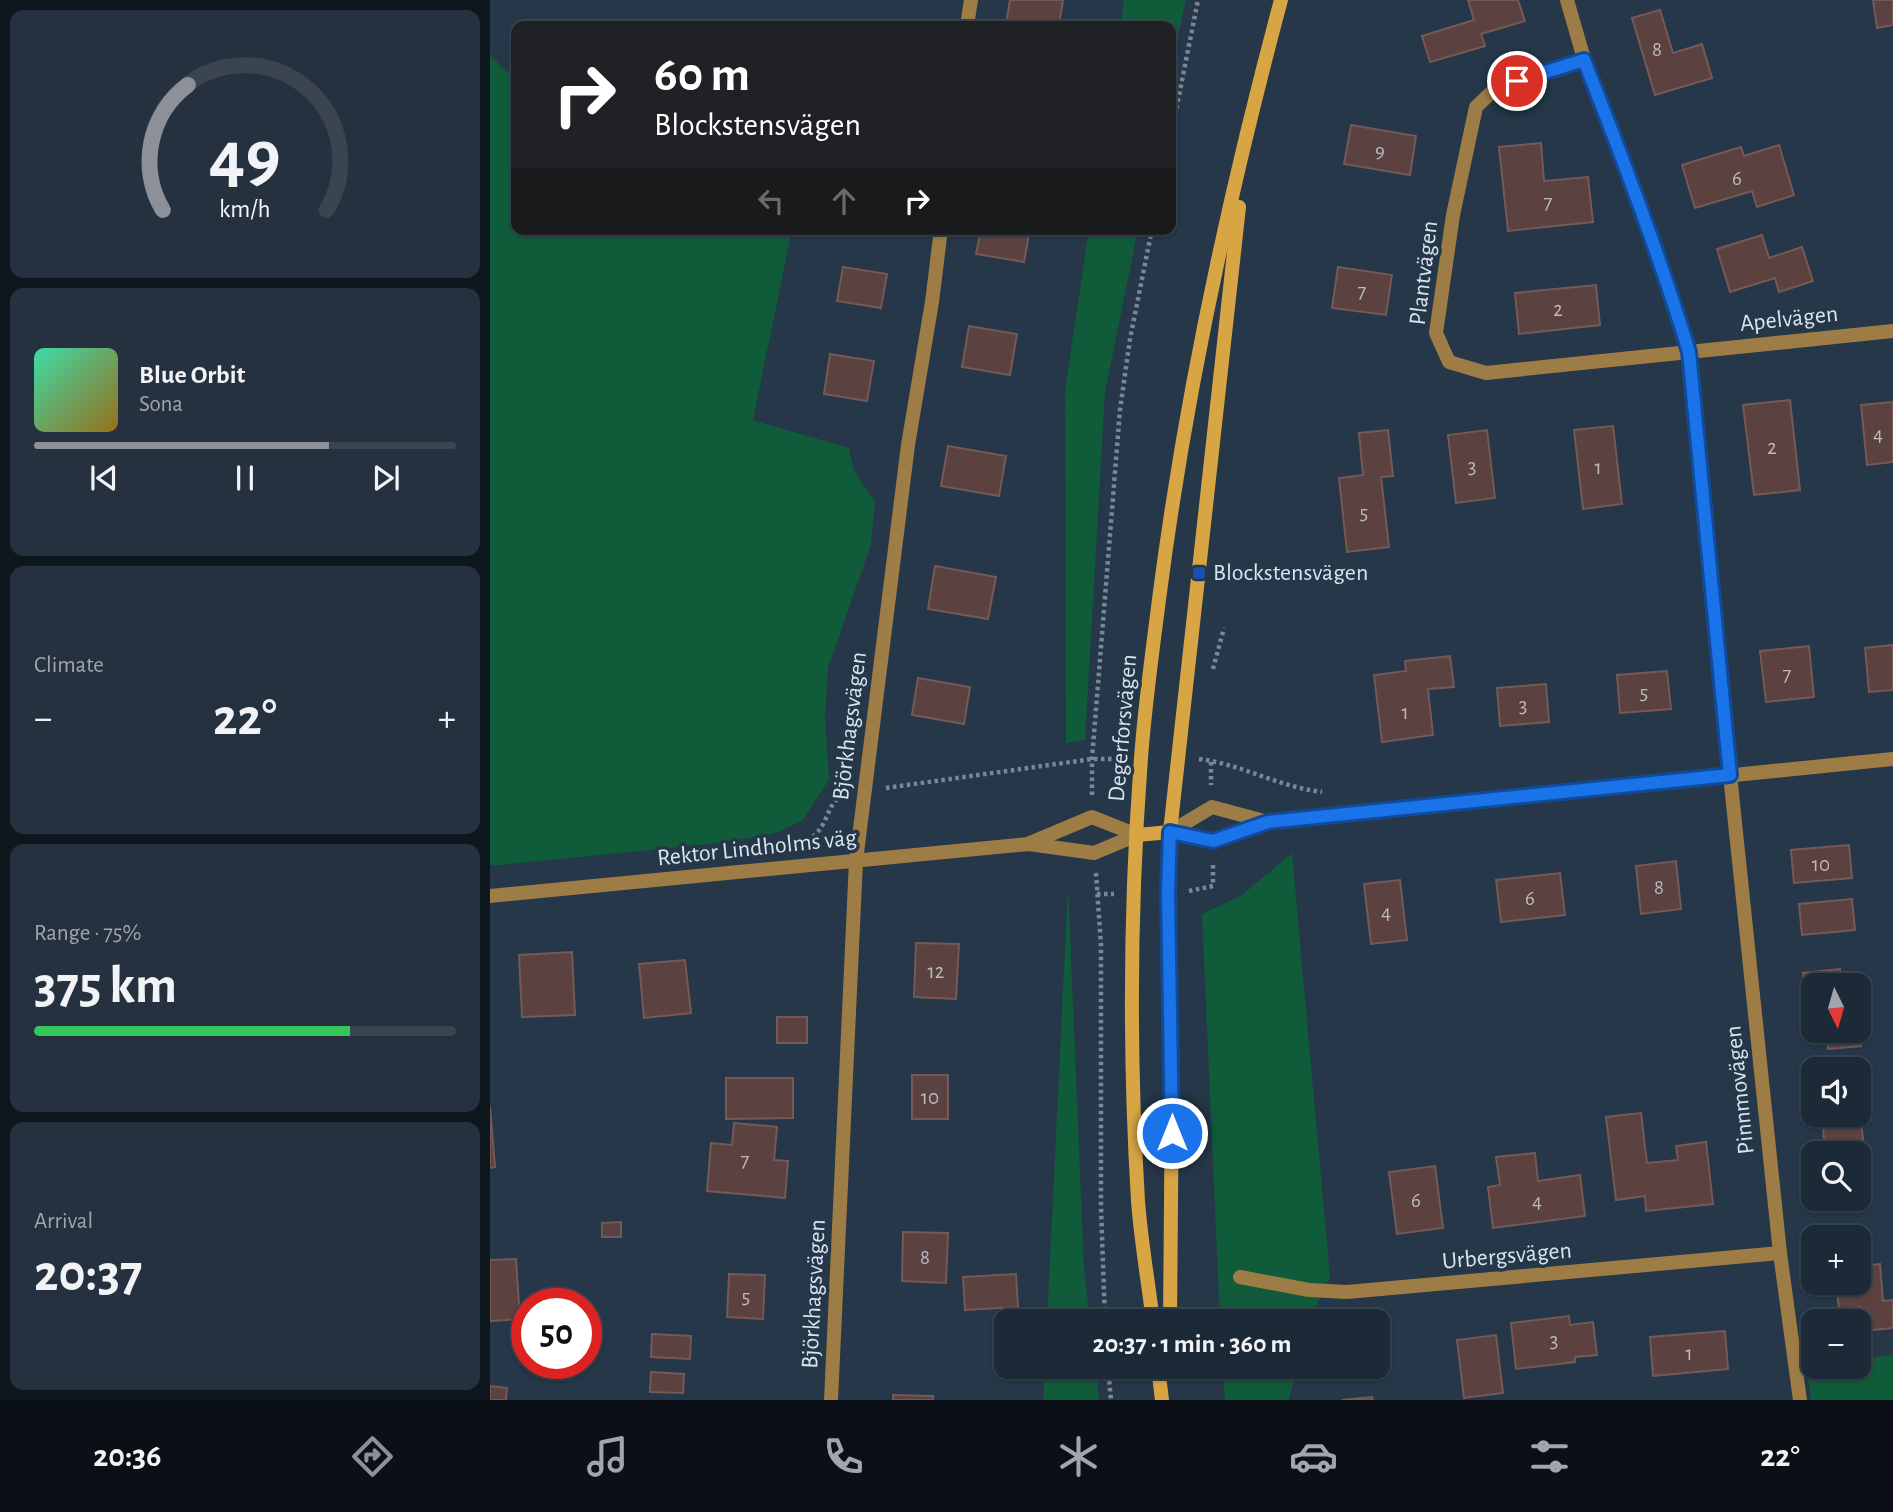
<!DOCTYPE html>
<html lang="en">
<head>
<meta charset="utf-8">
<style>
	:root { --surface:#1c2936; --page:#25313e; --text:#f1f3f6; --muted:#a0a6ad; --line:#3a4551; --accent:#8c9099 }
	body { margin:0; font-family:"Alegreya Sans",sans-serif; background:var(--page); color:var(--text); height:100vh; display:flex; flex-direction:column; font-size:26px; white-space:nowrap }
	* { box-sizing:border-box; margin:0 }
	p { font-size:23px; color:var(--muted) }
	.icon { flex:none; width:38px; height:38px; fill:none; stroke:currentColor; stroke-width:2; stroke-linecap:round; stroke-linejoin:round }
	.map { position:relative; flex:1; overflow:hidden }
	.details { display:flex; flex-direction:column; gap:10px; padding:10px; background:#0f171e; width:490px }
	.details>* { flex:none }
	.guide { position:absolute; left:21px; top:21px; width:665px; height:214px; border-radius:14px; box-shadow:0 2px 5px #0004,0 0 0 2px var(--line); background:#202124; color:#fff; overflow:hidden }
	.needle { width:46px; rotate:175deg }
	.controls { position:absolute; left:1311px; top:973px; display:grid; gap:14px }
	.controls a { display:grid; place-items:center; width:70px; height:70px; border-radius:14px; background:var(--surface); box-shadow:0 2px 5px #0004,0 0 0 2px var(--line); font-size:35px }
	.speed { position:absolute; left:21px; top:1288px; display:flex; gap:14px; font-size:35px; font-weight:700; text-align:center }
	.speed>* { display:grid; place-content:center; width:91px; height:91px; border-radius:50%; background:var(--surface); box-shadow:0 2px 5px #0004,0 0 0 2px var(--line); line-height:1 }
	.speed .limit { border:10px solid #d22; background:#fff; color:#111 }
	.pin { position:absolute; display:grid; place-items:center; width:60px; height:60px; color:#fff; margin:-30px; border:4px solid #fff; border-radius:50%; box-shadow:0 2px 7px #0007 }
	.me { position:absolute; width:77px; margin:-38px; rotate:0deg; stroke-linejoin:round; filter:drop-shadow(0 0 5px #0008) }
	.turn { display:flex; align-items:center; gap:24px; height:147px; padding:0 28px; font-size:32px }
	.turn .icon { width:91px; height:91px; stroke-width:2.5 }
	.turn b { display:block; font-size:49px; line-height:60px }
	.lanes { display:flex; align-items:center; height:66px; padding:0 28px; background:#0003; justify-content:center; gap:35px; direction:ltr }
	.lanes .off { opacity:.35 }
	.big { font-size:52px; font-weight:700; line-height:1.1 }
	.details .widget { flex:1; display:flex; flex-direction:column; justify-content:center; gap:10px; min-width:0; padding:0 24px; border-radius:14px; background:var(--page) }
	.details .dial { align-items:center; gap:0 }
	.dial svg { height:182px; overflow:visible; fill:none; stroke:var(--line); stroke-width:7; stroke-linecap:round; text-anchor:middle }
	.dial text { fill:var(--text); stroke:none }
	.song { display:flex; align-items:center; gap:21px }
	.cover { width:84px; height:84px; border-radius:10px; background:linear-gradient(135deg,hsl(160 70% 55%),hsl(40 70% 35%)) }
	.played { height:7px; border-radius:4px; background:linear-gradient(90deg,var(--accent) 70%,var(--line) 70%) }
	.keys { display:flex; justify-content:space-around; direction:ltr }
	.heat { display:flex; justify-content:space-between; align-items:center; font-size:38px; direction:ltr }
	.charge { height:10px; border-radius:5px; background:linear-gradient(90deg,#34c759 75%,var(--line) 0) }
	.trip { position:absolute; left:504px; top:1309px; width:396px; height:70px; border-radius:14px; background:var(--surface); box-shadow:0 2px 5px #0004,0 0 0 2px var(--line); font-weight:700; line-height:70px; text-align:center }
	.tabs { display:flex; height:112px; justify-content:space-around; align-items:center; background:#0b1016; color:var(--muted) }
	.tabs .icon { width:49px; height:49px }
	.tabs .on { color:var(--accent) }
	.tabs b { font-size:32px; color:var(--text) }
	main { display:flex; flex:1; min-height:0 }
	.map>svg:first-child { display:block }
</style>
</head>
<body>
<main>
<section class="details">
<div class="widget dial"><svg viewBox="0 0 100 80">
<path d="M14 69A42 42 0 1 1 86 69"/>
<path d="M14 69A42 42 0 0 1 25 14" stroke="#8c9099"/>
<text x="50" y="56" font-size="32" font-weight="700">49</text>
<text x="50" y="72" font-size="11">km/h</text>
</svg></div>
<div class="widget">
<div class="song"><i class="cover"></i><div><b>Blue Orbit</b><p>Sona</p></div></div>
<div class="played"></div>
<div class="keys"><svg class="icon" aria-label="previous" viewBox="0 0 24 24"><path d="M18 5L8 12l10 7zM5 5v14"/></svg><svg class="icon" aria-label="pause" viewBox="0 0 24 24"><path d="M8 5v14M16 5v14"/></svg><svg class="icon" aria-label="next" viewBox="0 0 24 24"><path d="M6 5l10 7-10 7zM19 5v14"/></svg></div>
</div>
<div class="widget"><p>Climate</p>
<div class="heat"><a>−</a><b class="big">22°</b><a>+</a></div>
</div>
<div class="widget"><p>Range · 75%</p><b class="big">375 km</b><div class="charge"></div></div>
<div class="widget"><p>Arrival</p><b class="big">20:37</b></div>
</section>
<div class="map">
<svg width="1403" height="1400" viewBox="0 0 1403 1400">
	<rect width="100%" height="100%" fill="#253748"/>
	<g fill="#0f5b3a">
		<path d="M634 0H696L681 66V26H630Z"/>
		<path d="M0 55 26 81V229H302L263 420 359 448 364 471 385 502 381 545 338 668 335 719 339 780 312 821 283 834 219 844 0 866Z"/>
		<path d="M599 229H648L615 393 595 740 576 743 575 390Z"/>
		<path d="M802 853 840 1277 819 1321H730L712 914 752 895Z"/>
		<path d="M578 886 594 1267 600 1321H557Z"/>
		<path d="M1403 1355V1400H1321L1316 1365 1368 1367 1369 1359Z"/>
		<path d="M555 1367H606L609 1400H553Z"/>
		<path d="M733 1367H807L799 1400H735Z"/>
	</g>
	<g fill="#5b413f" stroke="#755957" stroke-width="2">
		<path d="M520 0H573L569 26H529L516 24Z"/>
		<path d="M978 0H1028L1035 21 991 34 995 46 940 62 932 36 984 20Z"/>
		<path d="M1383 0H1403V25L1387 28Z"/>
		<path d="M1170 10 1183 53 1212 44 1222 78 1165 95 1142 18Z"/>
		<path d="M861 125 926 136 920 175 854 164Z"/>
		<path d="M1051 143 1054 181 1098 177 1103 222 1018 231 1009 147Z"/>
		<path d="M1289 145 1304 195 1267 207 1262 191 1205 208 1192 165 1251 147 1254 156Z"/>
		<path d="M491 229H540L534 262 486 254Z"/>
		<path d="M1272 235 1279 258 1312 247 1323 281 1289 292 1285 278 1240 292 1227 249Z"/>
		<path d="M353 267 397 274 391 308 347 301Z"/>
		<path d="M848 267 902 275 896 315 842 308Z"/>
		<path d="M1106 285 1110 325 1029 334 1025 293Z"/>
		<path d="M479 326 527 334 520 375 472 367Z"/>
		<path d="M340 354 384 361 377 401 334 394Z"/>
		<path d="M1300 400 1310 490 1264 495 1253 405Z"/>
		<path d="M1403 402V462L1377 465 1371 405Z"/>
		<path d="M1123 426 1132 504 1093 509 1084 430Z"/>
		<path d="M898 430 903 476 891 477 899 547 857 552 849 478 873 475 869 433Z"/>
		<path d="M997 430 1005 498 966 503 958 435Z"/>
		<path d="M458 446 516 456 509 496 451 486Z"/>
		<path d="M445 566 506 577 498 619 438 609Z"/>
		<path d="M1403 645V690L1379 692 1375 648Z"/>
		<path d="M1319 646 1324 697 1276 702 1270 651Z"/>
		<path d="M960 656 964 687 938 689 943 735 892 742 884 675 916 671 915 661Z"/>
		<path d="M1177 671 1181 709 1130 713 1127 675Z"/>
		<path d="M428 678 480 687 474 724 422 715Z"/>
		<path d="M1056 684 1059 722 1010 726 1007 688Z"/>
		<path d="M1359 845 1362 878 1304 883 1301 850Z"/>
		<path d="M1186 861 1191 909 1151 914 1146 866Z"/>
		<path d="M1070 873 1075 915 1011 922 1006 880Z"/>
		<path d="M910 880 917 940 881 944 874 884Z"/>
		<path d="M1362 899 1365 930 1312 935 1309 904Z"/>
		<path d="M426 943 469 944 466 999 424 997Z"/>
		<path d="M82 952 85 1015 32 1017 29 955Z"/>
		<path d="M195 960 201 1013 154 1018 149 964Z"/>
		<path d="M1350 969 1351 985H1323V1031H1325H1319L1313 973Z"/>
		<rect x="287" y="1017" width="30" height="26"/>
		<path d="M1369 1025 1371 1046 1338 1049 1336 1031H1368Z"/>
		<rect x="422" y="1075" width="36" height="44"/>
		<path d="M236 1078H303V1118L236 1119Z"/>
		<path d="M1368 1093 1375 1158H1368V1153H1335L1332 1115H1368Z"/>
		<path d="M0 1107 5 1167 0 1168Z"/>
		<path d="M1151 1113 1157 1163 1188 1160 1186 1146 1216 1142 1223 1204 1156 1211 1155 1196 1126 1200 1116 1117Z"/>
		<path d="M244 1123 287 1127 284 1160 298 1161 295 1198 217 1191 221 1143 242 1145Z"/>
		<path d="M1045 1153 1048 1181 1090 1175 1095 1216 1003 1228 998 1187 1010 1185 1006 1157Z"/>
		<path d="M945 1166 953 1228 907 1234 899 1172Z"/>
		<path d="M131 1222V1237H112V1223Z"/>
		<path d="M413 1232 458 1233 456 1283 412 1281Z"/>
		<path d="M26 1259 30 1319 0 1321V1260Z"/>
		<path d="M1390 1264 1393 1301 1403 1300V1328L1373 1331 1371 1307 1349 1309 1346 1283H1368V1266Z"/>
		<path d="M239 1274 275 1275 273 1319 237 1317Z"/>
		<path d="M526 1274 528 1307 475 1310 473 1277Z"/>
		<path d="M1079 1316 1080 1325 1103 1322 1107 1355 1085 1357V1362L1026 1369 1021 1323Z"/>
		<path d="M1235 1331 1238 1369 1163 1376 1160 1337Z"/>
		<path d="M162 1334 201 1336 200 1359 161 1357Z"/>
		<path d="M1006 1335 1013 1393 974 1398 967 1340Z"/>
		<path d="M161 1372 194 1374 193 1393 160 1392Z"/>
		<path d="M0 1386 17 1388 16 1400H0Z"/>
		<path d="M403 1395 443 1396V1400H403Z"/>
		<path d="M882 1397 883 1400H852Z"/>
	</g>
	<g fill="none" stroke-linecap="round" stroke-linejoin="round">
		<g stroke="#798796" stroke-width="4.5" stroke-dasharray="3.5 3.5" stroke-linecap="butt">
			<path d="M681 136 708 0"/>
			<path d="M723 669 734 628"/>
			<path d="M709 759C751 764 789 787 832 792"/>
			<path d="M721 762V785"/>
			<path d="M396 788 602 759H630"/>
			<path d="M602 795V759L630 410 640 339 662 229"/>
			<path d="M317 841C341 826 334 805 353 795"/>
			<path d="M606 873 611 945V1206L615 1321"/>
			<path d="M699 891 723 886V863"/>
			<path d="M607 894H624"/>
			<path d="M618 1367 621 1400"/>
		</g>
		<g stroke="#9d7d45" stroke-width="14">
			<path d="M1077 0 1094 59 1175 273 1199 352 1240 775 1290 1253 1310 1400"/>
			<path d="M477 26 481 0"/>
			<path d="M1094 59 1005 89 986 107 963 215 946 333 959 362 996 373 1403 331"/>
			<path d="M750 1277 819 1290 857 1292 1290 1253"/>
			<path d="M341 1400 366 861 418 445 442 302 451 229"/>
		</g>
		<g stroke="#9d7d45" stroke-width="14">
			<path d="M680 832 723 841 778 822 1403 759"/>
			<path d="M680 832 722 807 778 822"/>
			<path d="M540 843 602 817 647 835"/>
			<path d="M0 896 539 844 604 853 647 835"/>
		</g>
		<g stroke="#d8a545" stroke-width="14">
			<path d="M647 835 680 832"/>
			<path d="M663 1321C658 1281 651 1241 648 1201 639 1054 640 905 651 758 655 703 663 647 670 592 696 392 739 194 791 0"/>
			<path d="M680 1321 682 1081 678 893 680 832 749 207"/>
			<path d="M668 1367 672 1400"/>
		</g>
	</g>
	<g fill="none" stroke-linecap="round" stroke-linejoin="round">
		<g stroke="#114b97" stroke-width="18">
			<path id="route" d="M682 1133 678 893 680 832 723 841 778 822 1240 775 1199 352C1169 253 1132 156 1094 60L1027 81"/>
		</g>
		<use href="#route" stroke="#1a73e8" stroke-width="12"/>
	</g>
	<rect fill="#1a4fb4" stroke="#253748" stroke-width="2.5" x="702" y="566" width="14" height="14" rx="3.5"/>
	<g text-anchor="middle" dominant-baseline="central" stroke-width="7" stroke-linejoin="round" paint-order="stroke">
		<g font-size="21" fill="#babbc3">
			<text x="1167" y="49">8</text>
			<text x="890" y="150">9</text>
			<text x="1247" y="178">6</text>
			<text x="1058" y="202">7</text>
			<text x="872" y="291">7</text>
			<text x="1068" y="309">2</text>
			<text x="1388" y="434">4</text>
			<text x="1282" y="447">2</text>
			<text x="982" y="466">3</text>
			<text x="1108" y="467">1</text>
			<text x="874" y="512">5</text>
			<text x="1297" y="674">7</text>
			<text x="1154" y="692">5</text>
			<text x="1033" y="705">3</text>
			<text x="915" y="712">1</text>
			<text x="1331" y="864">10</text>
			<text x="1169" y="887">8</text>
			<text x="1040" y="898">6</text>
			<text x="896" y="912">4</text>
			<text x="446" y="971">12</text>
			<text x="440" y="1097">10</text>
			<text x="255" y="1160">7</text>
			<text x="926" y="1200">6</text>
			<text x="1047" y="1201">4</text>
			<text x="435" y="1257">8</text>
			<text x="256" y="1296">5</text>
			<text x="1064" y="1340">3</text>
			<text x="1199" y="1353">1</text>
		</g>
		<g font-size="24" fill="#d9e4ef" stroke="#253748">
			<text transform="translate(934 273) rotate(-83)">Plantvägen</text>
			<text transform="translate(1299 319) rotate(-6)">Apelvägen</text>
			<text transform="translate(360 726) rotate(-83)">Björkhagsvägen</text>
			<text transform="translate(633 728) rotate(-85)">Degerforsvägen</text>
			<text transform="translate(267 848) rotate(-6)">Rektor Lindholms väg</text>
			<text transform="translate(1250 1090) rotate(-96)">Pinnmovägen</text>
			<text transform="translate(1017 1256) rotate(-5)">Urbergsvägen</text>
			<text transform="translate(324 1294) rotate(-87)">Björkhagsvägen</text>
		</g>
		<g font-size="24" fill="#d9e4ef" stroke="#253748" text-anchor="start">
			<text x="723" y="573">Blockstensvägen</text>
		</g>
	</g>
</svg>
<div class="controls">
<a><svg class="needle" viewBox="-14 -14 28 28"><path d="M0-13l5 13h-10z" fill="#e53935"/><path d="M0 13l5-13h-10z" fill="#a0a6ad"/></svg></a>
<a><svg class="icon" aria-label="sound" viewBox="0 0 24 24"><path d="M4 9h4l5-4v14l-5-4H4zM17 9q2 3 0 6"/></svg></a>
<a><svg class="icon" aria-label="search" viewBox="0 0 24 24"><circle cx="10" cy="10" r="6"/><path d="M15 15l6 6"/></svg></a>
<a>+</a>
<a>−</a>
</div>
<div class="speed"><div class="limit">50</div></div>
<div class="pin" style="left:1027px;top:81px;background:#d93025"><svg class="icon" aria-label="arrive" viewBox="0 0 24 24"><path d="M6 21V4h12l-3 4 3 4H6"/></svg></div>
<svg class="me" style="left:682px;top:1133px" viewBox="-20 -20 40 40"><circle r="17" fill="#1a73e8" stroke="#fff" stroke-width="3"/><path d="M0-11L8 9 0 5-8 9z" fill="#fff"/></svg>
<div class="trip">20:37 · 1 min · 360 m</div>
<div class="guide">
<div class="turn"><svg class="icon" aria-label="right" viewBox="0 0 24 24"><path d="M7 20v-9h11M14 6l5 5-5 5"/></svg><div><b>60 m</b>Blockstensvägen</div></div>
<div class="lanes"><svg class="icon off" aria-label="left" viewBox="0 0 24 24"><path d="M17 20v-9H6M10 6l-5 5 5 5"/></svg><svg class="icon off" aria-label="ahead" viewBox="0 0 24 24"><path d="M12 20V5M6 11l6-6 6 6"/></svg><svg class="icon" aria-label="right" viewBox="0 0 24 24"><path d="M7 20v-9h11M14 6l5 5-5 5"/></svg></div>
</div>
</div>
</main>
<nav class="tabs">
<b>20:36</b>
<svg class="icon on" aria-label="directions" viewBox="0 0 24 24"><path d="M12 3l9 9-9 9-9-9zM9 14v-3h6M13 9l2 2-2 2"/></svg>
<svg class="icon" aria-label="music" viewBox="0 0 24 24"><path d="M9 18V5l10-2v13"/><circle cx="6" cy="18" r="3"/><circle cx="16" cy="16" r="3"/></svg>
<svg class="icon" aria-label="phone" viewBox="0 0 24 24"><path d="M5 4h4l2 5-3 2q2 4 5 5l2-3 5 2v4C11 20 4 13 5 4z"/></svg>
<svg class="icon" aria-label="climate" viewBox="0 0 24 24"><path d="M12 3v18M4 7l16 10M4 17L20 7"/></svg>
<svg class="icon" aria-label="car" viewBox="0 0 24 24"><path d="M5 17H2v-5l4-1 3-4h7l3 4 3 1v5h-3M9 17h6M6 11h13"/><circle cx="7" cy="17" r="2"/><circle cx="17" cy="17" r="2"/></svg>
<svg class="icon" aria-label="filters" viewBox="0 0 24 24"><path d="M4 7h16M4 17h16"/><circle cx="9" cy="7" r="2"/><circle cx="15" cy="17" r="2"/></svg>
<b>22°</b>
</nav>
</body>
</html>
